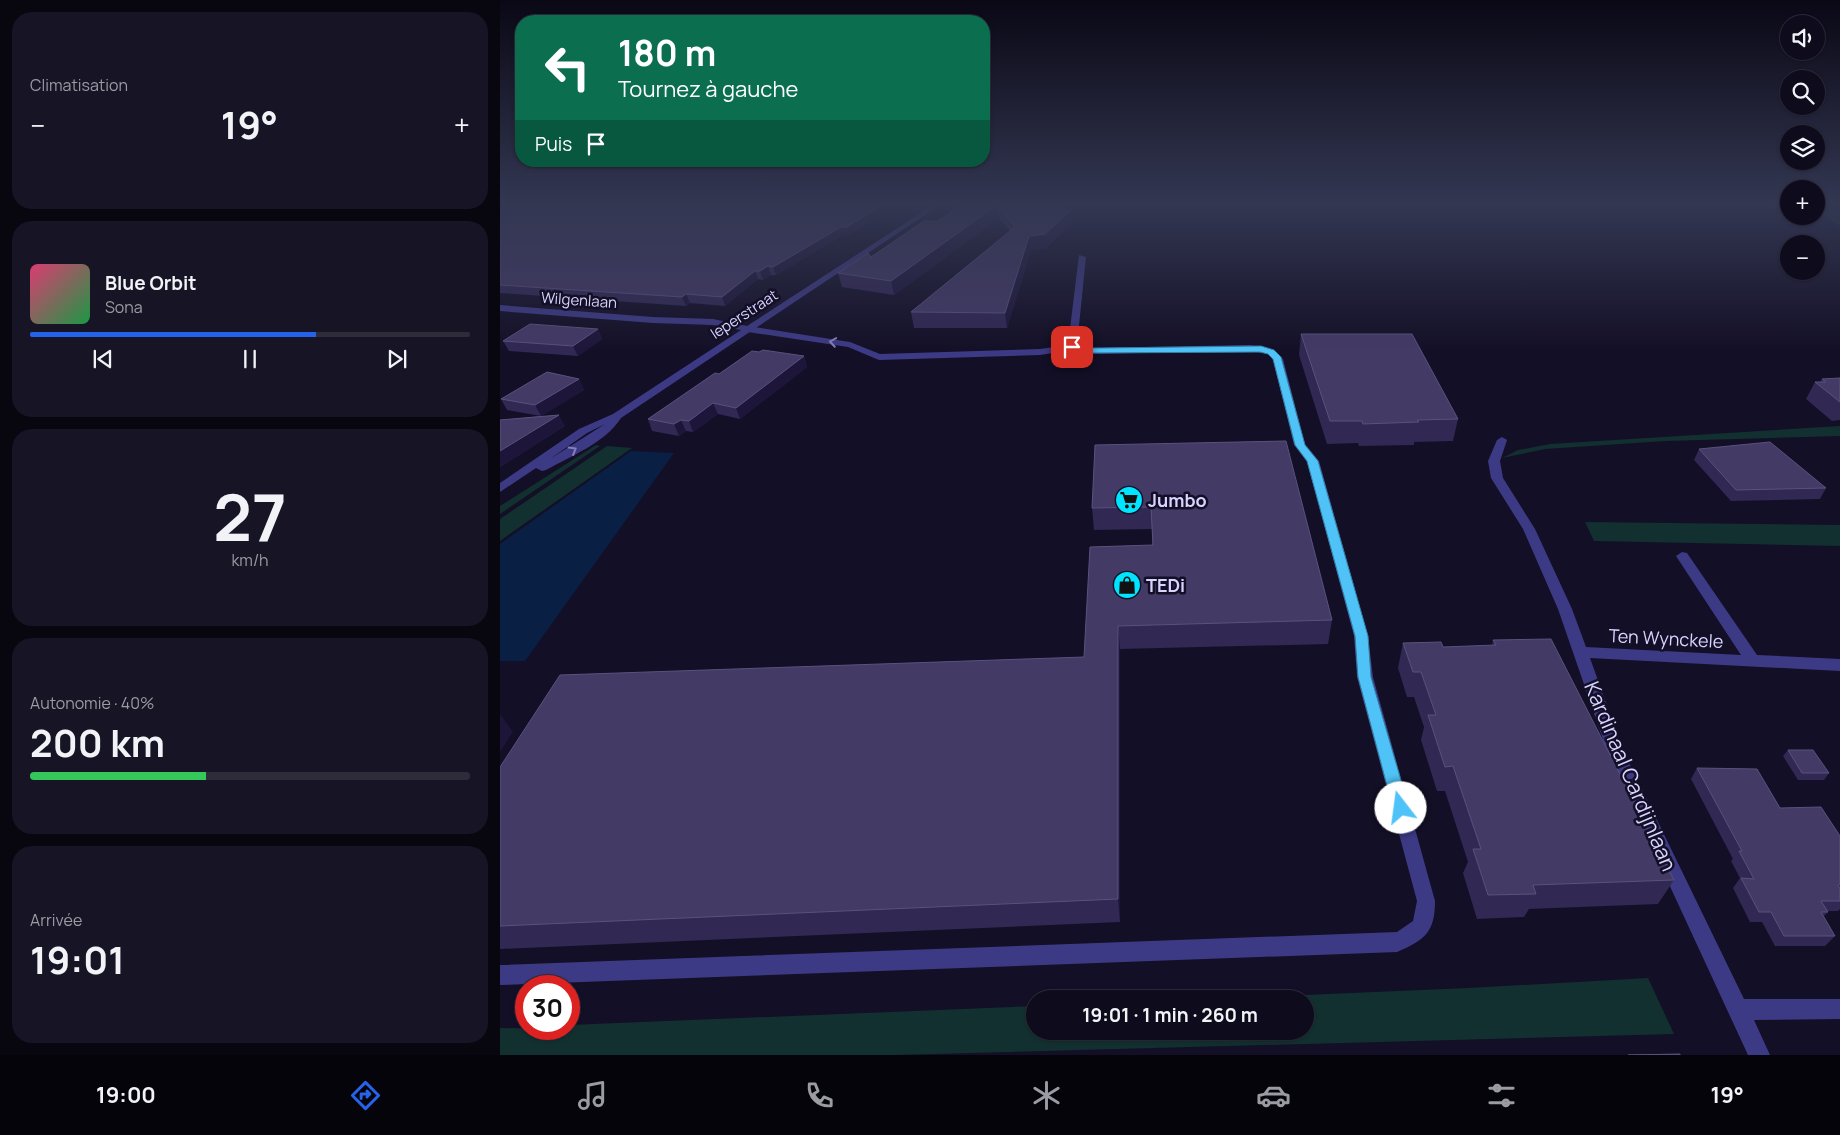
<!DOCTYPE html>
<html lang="fr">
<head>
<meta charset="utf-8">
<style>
	:root { --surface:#0e0b1c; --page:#171425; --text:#f1f3f6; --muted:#9b9ba3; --line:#2e2b3b; --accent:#2563eb }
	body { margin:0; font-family:Manrope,sans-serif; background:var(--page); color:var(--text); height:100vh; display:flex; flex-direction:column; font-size:19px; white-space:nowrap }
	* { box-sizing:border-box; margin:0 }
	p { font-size:16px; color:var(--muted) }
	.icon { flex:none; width:28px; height:28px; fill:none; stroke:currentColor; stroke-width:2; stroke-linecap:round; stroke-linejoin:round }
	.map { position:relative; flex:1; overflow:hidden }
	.panel { display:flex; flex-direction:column; gap:12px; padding:12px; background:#08060f; width:500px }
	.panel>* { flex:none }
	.top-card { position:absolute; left:15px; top:15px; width:475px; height:152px; border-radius:20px; box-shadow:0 1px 4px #0004,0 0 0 1px var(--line); background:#0b6e4f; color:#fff; overflow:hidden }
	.controls { position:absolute; left:1280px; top:15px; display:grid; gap:10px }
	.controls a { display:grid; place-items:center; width:45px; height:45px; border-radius:50%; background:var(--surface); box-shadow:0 1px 4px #0004,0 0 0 1px var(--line); font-size:25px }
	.speed { position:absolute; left:15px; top:975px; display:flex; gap:10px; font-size:25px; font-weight:700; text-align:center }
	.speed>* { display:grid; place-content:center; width:65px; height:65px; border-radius:50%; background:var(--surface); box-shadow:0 1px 4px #0004,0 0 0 1px var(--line); line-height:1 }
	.speed .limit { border:8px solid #d22; background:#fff; color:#111 }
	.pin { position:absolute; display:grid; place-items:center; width:42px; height:42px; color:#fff; margin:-21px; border-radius:10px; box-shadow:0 2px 8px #0006 }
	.me { position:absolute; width:55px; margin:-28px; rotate:345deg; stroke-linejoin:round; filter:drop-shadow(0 0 4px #0008) }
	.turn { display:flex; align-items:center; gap:18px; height:105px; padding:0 20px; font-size:22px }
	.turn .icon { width:65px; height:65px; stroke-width:2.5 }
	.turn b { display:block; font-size:35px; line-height:42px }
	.then { display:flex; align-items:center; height:48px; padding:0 20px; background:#0003; gap:10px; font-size:19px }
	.big { font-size:38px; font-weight:700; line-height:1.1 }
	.panel .widget { flex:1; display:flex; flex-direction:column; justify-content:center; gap:8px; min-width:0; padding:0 18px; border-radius:20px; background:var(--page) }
	.panel .dial { align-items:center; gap:0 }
	.dial b { font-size:65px; line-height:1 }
	.song { display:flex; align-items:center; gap:15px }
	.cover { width:60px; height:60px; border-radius:8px; background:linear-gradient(135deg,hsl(340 70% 55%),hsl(140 70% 35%)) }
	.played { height:5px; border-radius:2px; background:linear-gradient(90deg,var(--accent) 65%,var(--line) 65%) }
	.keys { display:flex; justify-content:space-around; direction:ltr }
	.heat { display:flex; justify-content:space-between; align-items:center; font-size:28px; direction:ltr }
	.charge { height:8px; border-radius:4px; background:linear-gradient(90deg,#34c759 40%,var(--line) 0) }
	.trip { position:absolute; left:526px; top:990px; width:288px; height:50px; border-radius:25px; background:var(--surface); box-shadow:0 1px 4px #0004,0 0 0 1px var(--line); font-weight:700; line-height:50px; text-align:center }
	.tabs { display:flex; height:80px; justify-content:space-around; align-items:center; background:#06040b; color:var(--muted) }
	.tabs .icon { width:35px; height:35px }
	.tabs .current { color:var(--accent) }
	.tabs b { font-size:22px; color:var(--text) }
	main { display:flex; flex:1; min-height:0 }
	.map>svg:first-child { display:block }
</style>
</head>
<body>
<main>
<section class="panel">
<div class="widget"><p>Climatisation</p>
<div class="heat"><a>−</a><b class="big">19°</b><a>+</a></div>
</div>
<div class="widget">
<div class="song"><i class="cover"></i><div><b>Blue Orbit</b><p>Sona</p></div></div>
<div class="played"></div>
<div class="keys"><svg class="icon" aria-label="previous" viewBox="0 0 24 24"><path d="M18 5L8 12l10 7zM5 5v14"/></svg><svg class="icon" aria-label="pause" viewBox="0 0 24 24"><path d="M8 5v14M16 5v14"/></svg><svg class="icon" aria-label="next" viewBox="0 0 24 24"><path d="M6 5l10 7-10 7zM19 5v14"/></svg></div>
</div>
<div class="widget dial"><b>27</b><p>km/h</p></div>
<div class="widget"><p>Autonomie · 40%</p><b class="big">200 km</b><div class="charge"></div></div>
<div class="widget"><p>Arrivée</p><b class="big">19:01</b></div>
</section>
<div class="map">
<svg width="1340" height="1055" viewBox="0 0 1340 1055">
	<rect width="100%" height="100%" fill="#130f26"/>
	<g fill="#12302f">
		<path d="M1316 205H1340V226L1316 211Z"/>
		<path d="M1340 426V436L1166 441 1045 449 1002 458 1018 450 1050 444Z"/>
		<path d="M96 445 100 446 0 514V506Z"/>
		<path d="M107 446 132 448 0 541V519Z"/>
		<path d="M1085 522 1340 525V546L1094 541Z"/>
		<path d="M1148 978 1174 1034 395 1055H0V1028L69 1029V1025L535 1006V1031H805V999H715L968 988Z"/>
	</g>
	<path fill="#0a1f44" d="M131 451 174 453 25 661H0V544Z"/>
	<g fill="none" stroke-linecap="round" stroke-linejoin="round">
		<g fill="#3d3a85" fill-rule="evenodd">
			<path d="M579 255 586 257 577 345 588 348 750 345 774 350 783 359 805 444 819 461 868 636 873 677 935 901C935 932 925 940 897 952L0 985V965L897 932 913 921 917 901 857 677 854 636 807 462 794 445 773 360 768 354 750 351 588 354 572 350 540 355 379 360 348 347 248 332 243 329 248 326 350 342 380 354 540 349 568 345Z"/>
			<path d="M1002 437 1007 440 1000 461 1003 478 1035 529 1072 609 1086 647 1241 655 1176 556 1182 552 1187 553 1257 655 1340 659V671L1090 658 1122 748 1244 999H1340V1019L1254 1020 1270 1055H1248L1106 748 1058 609 1023 529 991 478 988 461 997 440Z"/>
		</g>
		<path fill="#3d3a85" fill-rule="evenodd" d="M433 205H440L121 418C105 443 71 456 46 470L42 471 36 468 0 492V483L79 429 113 414 241 330 213 325 153 323 0 311V305L153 317 213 319 247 326ZM105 424 50 459 87 433Z"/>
	</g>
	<g fill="#312854">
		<path d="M0 205 390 209 349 235H343L276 275H271L263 280 258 279 225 306 190 303 186 306 0 293Z"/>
		<path d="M461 205H581L570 214 571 224 546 248 531 250 507 328H414L411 312 510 231 499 218 394 295 342 287 338 273 371 257 438 221Z"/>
		<path d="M98 329 102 339 78 356 9 351 3 341Z"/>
		<path d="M801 334 958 419 953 441 914 442V445L859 446 858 443 827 444 799 355Z"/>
		<path d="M259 352 304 356 307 367 240 419 218 414 193 432 186 431 179 436 152 431 148 419 219 374Z"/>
		<path d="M1340 378V420L1332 421 1306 399 1315 382H1320L1322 379Z"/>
		<path d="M79 379 84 390 41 416 65 426 0 467V420L41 416 7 410 1 399Z"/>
		<path d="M595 445 832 620 828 644 620 649V922L0 949V767L584 657 652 545V529L594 530 592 508Z"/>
		<path d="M1199 449 1326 488 1320 499 1231 501 1194 460Z"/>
		<path d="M993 640 1174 880 1158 904 1029 909 1024 917 977 919 963 873 968 862 945 791H937L921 740 924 727 914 697H907L898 668 903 643 943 647 992 646Z"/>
		<path d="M1288 750 1329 773 1324 780H1298L1283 756Z"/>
		<path d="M1197 768 1340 836V909L1338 911H1327L1328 912 1323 917 1335 936 1325 946H1275L1262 922H1250L1233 888 1240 878 1231 861 1233 859 1191 779Z"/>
	</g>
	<g fill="#1d163a">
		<path d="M382 205H389L390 209 349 235H343L276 275 273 267 341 227Z"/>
		<path d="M497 205 499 218 394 295 391 281Z"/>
		<path d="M564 205H581L570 214 571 224 546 248 531 250 507 328 505 313 529 236Z"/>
		<path d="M268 266 271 275 263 280 260 271Z"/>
		<path d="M255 271 258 279 225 306 222 297Z"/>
		<path d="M186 294 190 303 186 306 182 297Z"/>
		<path d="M98 329 102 339 78 356 73 346Z"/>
		<path d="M304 356 307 367 240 419 236 408Z"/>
		<path d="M79 379 84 390 41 416 35 405Z"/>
		<path d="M213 403 218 414 193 432 189 421Z"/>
		<path d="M59 415 65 426 0 467V451Z"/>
		<path d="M181 420 186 431 179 436 174 424Z"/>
		<path d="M618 626 620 649V922L618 899Z"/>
		<path d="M0 714 13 732 0 752Z"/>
	</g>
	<g fill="#433a66" stroke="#5a527e">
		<path d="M0 205H382L347 227H341L273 267 268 266 260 271H255L222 297 186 294 182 297 0 285Z"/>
		<path d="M461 205H497L391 281 338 273 368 253 371 257 424 221H438Z"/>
		<path d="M497 205H564L558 210 570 211 545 234 529 236 505 313 411 312 515 227Z"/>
		<path d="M30 324 98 329 73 346 3 341Z"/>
		<path d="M801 334H912L958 419 917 420 919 422 863 424 862 421H830Z"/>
		<path d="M263 350 304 356 236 408 213 403 189 421 181 420 174 424 148 419 215 373 219 374 252 351 259 352Z"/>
		<path d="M47 372 79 379 35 405 1 399Z"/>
		<path d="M1340 378V402L1315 382H1326L1322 379Z"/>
		<path d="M59 415 0 451V420Z"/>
		<path d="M786 441 832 620 618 626V899L0 926V767L60 675 584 657 590 547 653 545 651 507 592 508 595 445Z"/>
		<path d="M1270 442 1326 488 1236 490 1199 449Z"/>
		<path d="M1051 639 1174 880 1033 885 1036 894 988 895 973 849H981L953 766 945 767 928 715H936L921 672H913L903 643 941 642 943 647 996 645 993 640Z"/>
		<path d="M1288 750H1313L1329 773H1302Z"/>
		<path d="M1197 768 1257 769 1280 808 1321 807 1340 836V884L1338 885 1340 889V901H1321L1328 912H1321L1335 936H1284L1271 912H1259L1241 878 1254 879 1239 851H1242Z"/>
		<path d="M1180 1054V1055H1128Z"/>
	</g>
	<defs><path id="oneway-chevron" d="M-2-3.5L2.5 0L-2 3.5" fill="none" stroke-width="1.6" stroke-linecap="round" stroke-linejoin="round" transform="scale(1.25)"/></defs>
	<g stroke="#837fbc">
		<use href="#oneway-chevron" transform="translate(333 342) rotate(-171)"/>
		<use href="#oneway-chevron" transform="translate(73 450) rotate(-31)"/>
	</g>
	<linearGradient id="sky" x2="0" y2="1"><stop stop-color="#0a0815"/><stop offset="0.58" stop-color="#333752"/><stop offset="1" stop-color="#333752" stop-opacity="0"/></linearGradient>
	<rect width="1340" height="352" fill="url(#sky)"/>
	<path fill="#4fc3f7" stroke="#337fa1" d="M572 344 588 348H603L761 346 774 350 781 357 805 445 818 461 868 636 871 677 909 808 906 813 901 815 895 813 893 808 858 677 855 636 807 461 795 445 773 359 768 354 760 352 588 353 569 349V345Z"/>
	<defs>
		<g id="supermarket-disc" transform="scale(1.4375)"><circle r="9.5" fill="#00e5ff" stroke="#130f26"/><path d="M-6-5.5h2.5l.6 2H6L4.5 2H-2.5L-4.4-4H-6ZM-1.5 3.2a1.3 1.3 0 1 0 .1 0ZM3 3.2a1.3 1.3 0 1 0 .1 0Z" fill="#111"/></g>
		<g id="shop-disc" transform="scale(1.4375)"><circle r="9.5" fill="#00e5ff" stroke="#130f26"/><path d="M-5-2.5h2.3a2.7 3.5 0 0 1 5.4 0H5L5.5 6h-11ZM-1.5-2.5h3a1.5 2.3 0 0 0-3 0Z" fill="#111"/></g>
	</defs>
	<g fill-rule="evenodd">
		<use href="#supermarket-disc" x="629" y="500"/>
		<use href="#shop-disc" x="627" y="585"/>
	</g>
	<g text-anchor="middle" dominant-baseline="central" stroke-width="5" stroke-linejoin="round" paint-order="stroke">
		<g font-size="15" fill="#d9d4ff" stroke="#130f26">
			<text transform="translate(79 300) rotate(4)">Wilgenlaan</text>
			<text transform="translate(244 314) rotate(-33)">Ieperstraat</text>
		</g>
		<g font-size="18" font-weight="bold" fill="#d9d4ff" stroke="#130f26" text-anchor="start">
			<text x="648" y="500">Jumbo</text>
			<text x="646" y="585">TEDi</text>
		</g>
		<g font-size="18" fill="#d9d4ff" stroke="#130f26">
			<text transform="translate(1166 638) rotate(3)">Ten Wynckele</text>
		</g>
		<g font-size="21" fill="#d9d4ff" stroke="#130f26">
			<text transform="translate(1131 776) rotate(67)">Kardinaal Cardijnlaan</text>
		</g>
	</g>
</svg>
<div class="controls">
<a><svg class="icon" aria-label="sound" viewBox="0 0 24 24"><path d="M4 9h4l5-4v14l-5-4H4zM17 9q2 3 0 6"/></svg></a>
<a><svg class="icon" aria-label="search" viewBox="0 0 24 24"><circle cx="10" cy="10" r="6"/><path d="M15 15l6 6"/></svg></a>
<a><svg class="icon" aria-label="layers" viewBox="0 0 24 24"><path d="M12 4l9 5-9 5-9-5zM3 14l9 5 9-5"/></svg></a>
<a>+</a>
<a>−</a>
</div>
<div class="speed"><div class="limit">30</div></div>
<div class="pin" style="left:572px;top:347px;background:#d93025"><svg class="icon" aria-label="arrive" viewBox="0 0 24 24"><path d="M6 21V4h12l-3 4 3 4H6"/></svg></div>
<svg class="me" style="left:901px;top:808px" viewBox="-20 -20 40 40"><circle r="19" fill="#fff"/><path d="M0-13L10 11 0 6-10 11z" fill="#4fc3f7"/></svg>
<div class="trip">19:01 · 1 min · 260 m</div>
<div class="top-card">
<div class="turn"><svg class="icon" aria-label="left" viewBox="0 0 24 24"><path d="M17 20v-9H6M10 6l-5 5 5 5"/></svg><div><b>180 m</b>Tournez à gauche</div></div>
<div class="then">Puis<svg class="icon" aria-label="arrive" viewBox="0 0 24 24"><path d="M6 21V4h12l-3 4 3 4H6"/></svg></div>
</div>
</div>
</main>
<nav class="tabs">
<b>19:00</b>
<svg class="icon current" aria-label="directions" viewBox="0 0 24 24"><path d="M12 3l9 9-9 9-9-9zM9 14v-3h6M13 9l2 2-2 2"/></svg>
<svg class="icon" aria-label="music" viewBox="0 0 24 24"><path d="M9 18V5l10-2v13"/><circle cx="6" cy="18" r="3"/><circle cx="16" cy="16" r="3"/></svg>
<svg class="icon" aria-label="phone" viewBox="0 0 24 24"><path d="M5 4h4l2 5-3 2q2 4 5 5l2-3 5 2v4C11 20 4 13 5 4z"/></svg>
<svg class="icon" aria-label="climate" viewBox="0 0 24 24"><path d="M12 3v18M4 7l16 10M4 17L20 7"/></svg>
<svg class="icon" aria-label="car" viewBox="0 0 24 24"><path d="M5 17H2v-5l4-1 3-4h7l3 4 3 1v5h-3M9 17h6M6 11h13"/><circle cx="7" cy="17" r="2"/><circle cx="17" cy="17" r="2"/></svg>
<svg class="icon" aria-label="filters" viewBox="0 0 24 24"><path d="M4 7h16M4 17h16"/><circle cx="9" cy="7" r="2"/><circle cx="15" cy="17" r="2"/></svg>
<b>19°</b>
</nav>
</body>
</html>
